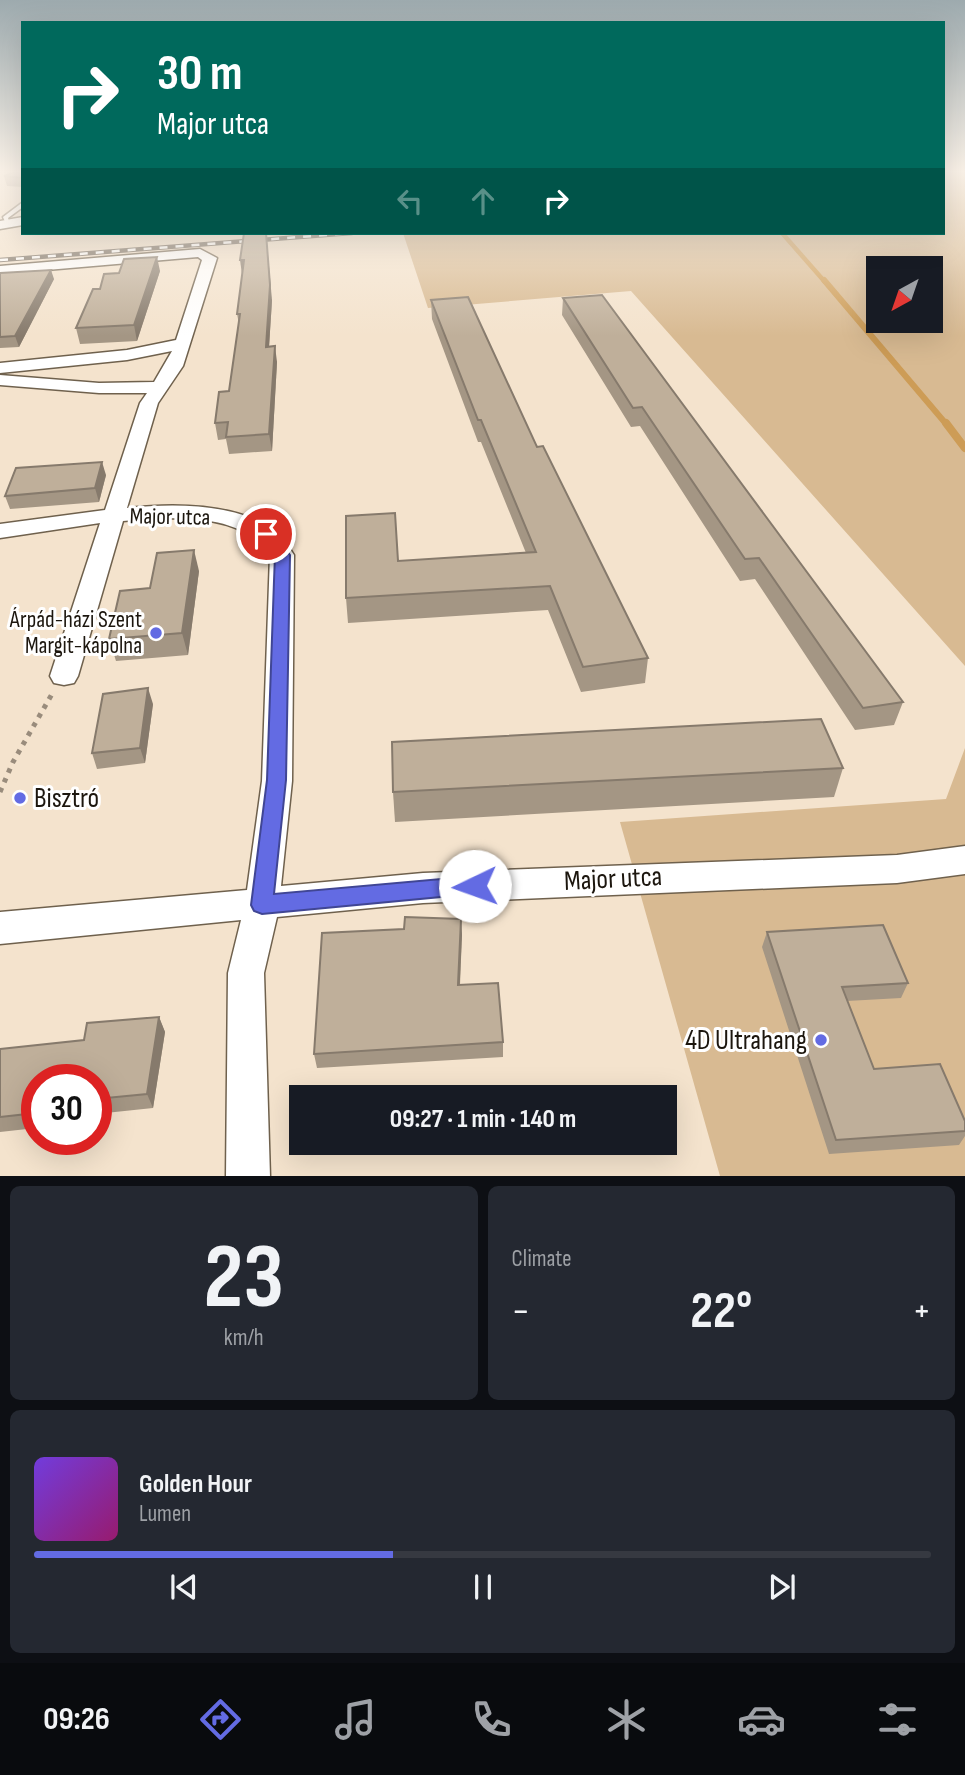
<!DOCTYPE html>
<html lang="en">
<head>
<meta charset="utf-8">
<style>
	:root { --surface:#171b24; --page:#242831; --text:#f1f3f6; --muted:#9ea1a6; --line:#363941; --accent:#636be3 }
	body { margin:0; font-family:"Sofia Sans Condensed",sans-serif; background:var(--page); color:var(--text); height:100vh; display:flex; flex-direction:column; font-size:26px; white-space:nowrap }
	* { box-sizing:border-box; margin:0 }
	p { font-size:23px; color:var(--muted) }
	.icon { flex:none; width:38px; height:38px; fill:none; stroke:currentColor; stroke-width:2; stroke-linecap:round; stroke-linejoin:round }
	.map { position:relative; height:1176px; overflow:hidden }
	.sheet { display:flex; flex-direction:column; gap:10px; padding:10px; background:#0d0f14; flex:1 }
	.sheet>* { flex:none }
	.hud { position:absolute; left:21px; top:21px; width:924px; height:214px; border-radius:0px; box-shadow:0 7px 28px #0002; background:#00695c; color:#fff; overflow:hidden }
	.needle { width:46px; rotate:220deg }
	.fabs { position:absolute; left:866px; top:256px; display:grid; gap:14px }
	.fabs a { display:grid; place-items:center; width:77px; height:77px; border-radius:0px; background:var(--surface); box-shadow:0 7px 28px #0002; font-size:35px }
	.speed { position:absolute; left:21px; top:1064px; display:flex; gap:14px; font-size:35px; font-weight:700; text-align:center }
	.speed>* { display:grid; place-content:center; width:91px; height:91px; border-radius:50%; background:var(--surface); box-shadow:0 7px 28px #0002; line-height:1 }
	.speed .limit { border:10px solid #d22; background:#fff; color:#111 }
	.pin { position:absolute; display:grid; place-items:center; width:60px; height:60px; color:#fff; margin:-30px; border:4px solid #fff; border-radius:50%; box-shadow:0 2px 7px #0007 }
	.me { position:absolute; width:77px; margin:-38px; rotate:267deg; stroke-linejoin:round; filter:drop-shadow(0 0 5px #0008) }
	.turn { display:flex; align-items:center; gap:24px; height:147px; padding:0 21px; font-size:32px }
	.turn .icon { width:91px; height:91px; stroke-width:2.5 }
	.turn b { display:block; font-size:49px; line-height:60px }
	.lanes { display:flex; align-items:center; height:66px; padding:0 21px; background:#0003; justify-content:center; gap:35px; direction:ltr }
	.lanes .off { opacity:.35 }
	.big { font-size:52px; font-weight:700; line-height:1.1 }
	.sheet .tile { flex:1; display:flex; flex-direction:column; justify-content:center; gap:10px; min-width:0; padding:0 24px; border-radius:10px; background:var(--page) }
	.sheet .dial { align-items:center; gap:0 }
	.dial b { font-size:91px; line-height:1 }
	.song { display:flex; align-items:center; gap:21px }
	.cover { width:84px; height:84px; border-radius:10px; background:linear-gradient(135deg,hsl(260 70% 55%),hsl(320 70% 35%)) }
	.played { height:7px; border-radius:4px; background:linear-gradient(90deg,var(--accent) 40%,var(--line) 40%) }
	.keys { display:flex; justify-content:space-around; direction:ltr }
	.heat { display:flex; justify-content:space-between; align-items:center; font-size:38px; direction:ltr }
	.sheet .tiles { flex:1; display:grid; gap:10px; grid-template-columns:1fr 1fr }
	.tile:last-child { grid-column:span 2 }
	.trip { position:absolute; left:289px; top:1085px; width:388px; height:70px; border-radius:0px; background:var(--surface); box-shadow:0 7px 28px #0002; font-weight:700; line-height:70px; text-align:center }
	.tabs { display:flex; height:112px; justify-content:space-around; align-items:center; background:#090b0e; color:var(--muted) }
	.tabs .icon { width:49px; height:49px }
	.tabs .current { color:var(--accent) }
	.tabs b { font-size:32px; color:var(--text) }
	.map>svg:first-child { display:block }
</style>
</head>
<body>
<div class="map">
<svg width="965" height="1177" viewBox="0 0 965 1177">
	<rect width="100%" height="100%" fill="#f4e3cd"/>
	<g fill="#d8ba92" fill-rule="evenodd">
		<path d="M943 172H965V666L631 291 428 308 403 233H943ZM878 268H931V320H878Z"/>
		<path d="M965 748V1176H720L620 822 946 799Z"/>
	</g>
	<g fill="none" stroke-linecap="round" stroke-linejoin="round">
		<path stroke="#cd9c56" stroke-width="4.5" d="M782 233 825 282"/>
		<path stroke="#cd9c56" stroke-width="6" d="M824 280 947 425"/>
		<path stroke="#cd9c56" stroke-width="8" d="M946 423 965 448"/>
		<g stroke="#6f614d" stroke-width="3">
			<path id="lane" d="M23 202V207L8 218 10 224H6L3 217Z"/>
		</g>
		<g stroke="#6f614d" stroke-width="3">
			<g id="street">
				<path d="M23 217V225L0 229V221Z"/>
				<path d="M200 249 217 258 183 366 158 403 127 508C174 503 233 503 273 529 282 535 288 546 294 555L292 781 281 886 423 873 897 855 965 846V874L897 883 423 903 277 917 264 973 270 1177H226L228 973 241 920 0 944V912L247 890 262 781 270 555C241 511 170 517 123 521L78 676 74 683 64 685 54 683 50 676 100 523 0 538V524L105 510 140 403 147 393H99L0 385V375L99 383 154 382 172 351 127 360 0 373V363L127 350 176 340 202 260 198 257 0 274V266Z"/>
			</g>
		</g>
		<path stroke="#998c7c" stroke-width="2.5" stroke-dasharray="2 2.5" stroke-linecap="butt" d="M962 172 965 173"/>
		<path stroke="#998c7c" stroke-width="5" stroke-dasharray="4.5 6" stroke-linecap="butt" d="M0 792 13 762 52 694"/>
		<use href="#lane" fill="#fff" fill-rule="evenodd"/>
		<use href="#street" fill="#fff" fill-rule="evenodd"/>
		<g stroke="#706558" stroke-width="4.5">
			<path id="rail" d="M0 260 352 233"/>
		</g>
		<use href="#rail" stroke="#fff" stroke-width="2.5" stroke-dasharray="8" stroke-linecap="butt"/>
	</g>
	<g fill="#a49684">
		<path d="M23 172V187L7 186 4 176Z"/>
		<path d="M160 271 137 341 80 344 76 328 100 289Z"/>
		<path d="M0 273 54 279 19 347 0 348Z"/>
		<path d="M242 274 272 300 269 347 277 362 272 451 229 454 226 439 218 440 215 423 229 391 239 324 237 314Z"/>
		<path d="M563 298 903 702 894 725 855 730 755 579 740 581 640 426 631 427 562 315Z"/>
		<path d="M431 300 537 447 648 658 645 683 581 692 548 610 348 623 346 598 398 561 526 553 481 442H478L432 319Z"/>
		<path d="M106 475 99 502 10 509 5 496Z"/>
		<path d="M199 571 188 655 116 661 109 639 150 588Z"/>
		<path d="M153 704 145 763 97 769 92 753Z"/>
		<path d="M843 768 834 797 395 822 393 792Z"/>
		<path d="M767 932 908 983 901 998 847 1001 874 1069 965 1121V1136L959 1145 829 1154 762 947Z"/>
		<path d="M462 934 460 985 503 1042V1057L317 1068 314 1054Z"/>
		<path d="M159 1017 165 1032 153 1108 96 1114V1080H37V1123L36 1128 0 1132V1049L84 1040Z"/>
	</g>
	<g fill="#867a6c">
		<path d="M266 233 272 300 268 362 266 347Z"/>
		<path d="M157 257 160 271 137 341 134 325Z"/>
		<path d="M240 260H244L242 274Z"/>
		<path d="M51 270 54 279 19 347 15 336Z"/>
		<path d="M275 346 277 362 272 451 269 434Z"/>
		<path d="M102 462 106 475 99 502 95 488Z"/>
		<path d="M194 550 199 571 188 655 182 633Z"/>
		<path d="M148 688 153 704 145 763 140 748Z"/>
		<path d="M461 919 462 934 459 1000 458 985Z"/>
		<path d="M159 1017 165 1032 153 1108 147 1094Z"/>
		<path d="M29 1106 37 1120 36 1128 27 1114Z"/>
	</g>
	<g fill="#bfaf9a" stroke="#867a6c" stroke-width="2">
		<path d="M14 172H23V178L4 176Z"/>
		<path d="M244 233H266L270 285 266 347 275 346 269 434 226 437 228 422 215 423 219 392 229 391 240 314H237L244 260H240Z"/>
		<path d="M157 257 134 325 76 328 93 289H100L104 274 119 273 124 259Z"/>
		<path d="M51 270 15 336 0 337V273Z"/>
		<path d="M602 295 903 702 863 708 759 558 745 559 642 407 633 408 563 298Z"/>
		<path d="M468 297 537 447 543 446 648 658 583 667 550 586 346 598V516L395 513 398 561 536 552 481 420H478L431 300Z"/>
		<path d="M102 462 95 488 5 496 16 468Z"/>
		<path d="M194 550 182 633 109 639 120 591 150 588 157 553Z"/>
		<path d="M148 688 140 748 92 753 103 694Z"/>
		<path d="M821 719 843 768 393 792 392 742Z"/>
		<path d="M405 917 461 919 458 985 498 983 503 1042 314 1054 322 933 404 929Z"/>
		<path d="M883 925 908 983 842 987 874 1069 940 1064 965 1121V1131L836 1140 767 932Z"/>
		<path d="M159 1017 147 1094 96 1099V1080H37V1105L29 1106 27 1114 0 1117V1049L84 1040 87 1023Z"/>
	</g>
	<linearGradient id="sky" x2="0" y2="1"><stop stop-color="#9daaae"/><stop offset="0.51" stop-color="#faf2e8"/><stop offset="1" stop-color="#faf2e8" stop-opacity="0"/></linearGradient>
	<rect width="965" height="336" fill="url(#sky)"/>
	<path fill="#636be3" stroke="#404694" stroke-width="2" d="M266 530 272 531 290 555 286 780 274 894 475 876 483 879 486 886 483 893 262 914 254 911 251 905 267 780 274 581 275 555 259 534Z"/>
	<g fill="#636be3" stroke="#fff" stroke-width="2.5">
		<circle cx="156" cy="633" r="7"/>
		<circle cx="20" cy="798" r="7"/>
		<circle cx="821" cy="1040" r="7"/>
	</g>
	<g text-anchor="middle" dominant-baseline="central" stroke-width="6" stroke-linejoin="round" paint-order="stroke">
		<g font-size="23" fill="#1c160e" stroke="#fff">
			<text transform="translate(170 517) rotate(1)">Major utca</text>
		</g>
		<g font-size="23" fill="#1c160e" stroke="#fff" text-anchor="end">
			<text x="142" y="620">Árpád-házi Szent<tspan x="142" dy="26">Margit-kápolna</tspan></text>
		</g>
		<g font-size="28" fill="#1c160e" stroke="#fff" text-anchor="start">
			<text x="34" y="798">Bisztró</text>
			<text x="807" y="1040" text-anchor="end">4D Ultrahang</text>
		</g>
		<g font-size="28" fill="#1c160e" stroke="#fff">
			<text transform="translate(613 879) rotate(-3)">Major utca</text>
		</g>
	</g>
</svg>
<div class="fabs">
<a><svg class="needle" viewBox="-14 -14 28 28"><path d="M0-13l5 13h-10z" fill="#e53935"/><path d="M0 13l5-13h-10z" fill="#9ea1a6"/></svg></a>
</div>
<div class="speed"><div class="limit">30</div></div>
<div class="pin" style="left:266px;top:534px;background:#d93025"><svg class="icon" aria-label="arrive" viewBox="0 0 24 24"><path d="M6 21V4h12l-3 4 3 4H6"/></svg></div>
<svg class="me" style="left:475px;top:886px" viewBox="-20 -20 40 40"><circle r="19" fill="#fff"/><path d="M0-13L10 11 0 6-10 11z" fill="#636be3"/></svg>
<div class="trip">09:27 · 1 min · 140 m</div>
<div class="hud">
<div class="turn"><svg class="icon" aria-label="right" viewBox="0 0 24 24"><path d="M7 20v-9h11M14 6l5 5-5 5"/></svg><div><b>30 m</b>Major utca</div></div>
<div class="lanes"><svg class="icon off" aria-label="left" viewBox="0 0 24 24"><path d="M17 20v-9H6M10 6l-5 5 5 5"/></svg><svg class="icon off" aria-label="ahead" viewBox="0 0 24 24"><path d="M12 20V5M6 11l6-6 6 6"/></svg><svg class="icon" aria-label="right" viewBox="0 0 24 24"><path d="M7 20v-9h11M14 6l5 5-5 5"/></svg></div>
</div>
</div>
<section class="sheet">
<div class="tiles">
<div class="tile dial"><b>23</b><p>km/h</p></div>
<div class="tile"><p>Climate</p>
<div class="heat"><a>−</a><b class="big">22°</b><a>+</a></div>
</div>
<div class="tile">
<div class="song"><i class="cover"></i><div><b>Golden Hour</b><p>Lumen</p></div></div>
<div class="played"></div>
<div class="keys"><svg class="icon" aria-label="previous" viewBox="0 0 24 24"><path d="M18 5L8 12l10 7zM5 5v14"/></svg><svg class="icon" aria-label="pause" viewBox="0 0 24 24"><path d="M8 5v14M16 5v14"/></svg><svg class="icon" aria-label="next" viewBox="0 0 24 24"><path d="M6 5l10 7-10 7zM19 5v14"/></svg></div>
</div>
</div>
</section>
<nav class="tabs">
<b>09:26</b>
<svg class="icon current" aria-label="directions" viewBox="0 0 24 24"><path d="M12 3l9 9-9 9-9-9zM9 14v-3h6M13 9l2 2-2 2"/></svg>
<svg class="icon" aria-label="music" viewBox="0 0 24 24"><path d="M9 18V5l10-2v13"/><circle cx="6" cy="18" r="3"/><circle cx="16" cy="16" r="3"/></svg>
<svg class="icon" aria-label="phone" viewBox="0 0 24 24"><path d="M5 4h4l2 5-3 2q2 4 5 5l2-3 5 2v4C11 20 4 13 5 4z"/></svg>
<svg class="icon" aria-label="climate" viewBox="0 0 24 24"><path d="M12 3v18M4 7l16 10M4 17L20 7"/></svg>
<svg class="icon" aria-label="car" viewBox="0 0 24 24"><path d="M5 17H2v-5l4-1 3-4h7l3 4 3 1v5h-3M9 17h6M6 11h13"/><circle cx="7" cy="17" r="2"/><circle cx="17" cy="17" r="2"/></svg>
<svg class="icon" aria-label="filters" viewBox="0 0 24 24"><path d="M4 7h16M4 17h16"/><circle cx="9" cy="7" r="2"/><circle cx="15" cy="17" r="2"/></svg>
</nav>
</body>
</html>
